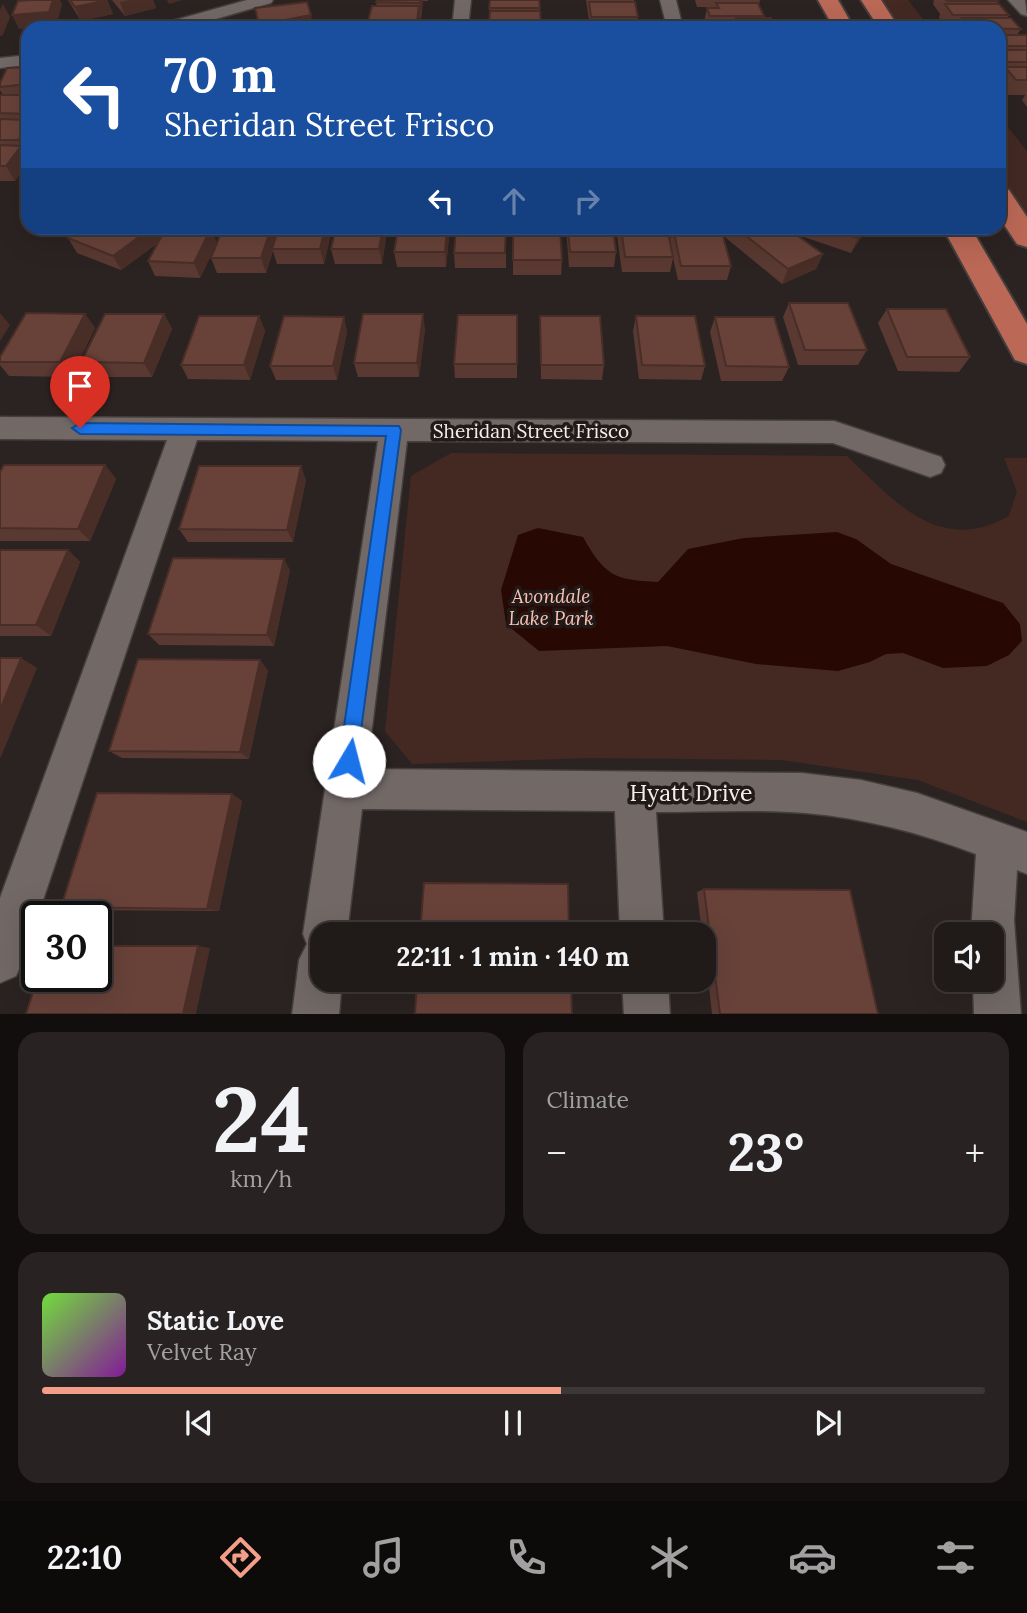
<!DOCTYPE html>
<html lang="en">
<head>
<meta charset="utf-8">
<style>
	:root { --surface:#201a19; --page:#282322; --text:#f1f3f6; --muted:#a2a1a2; --line:#3d3838; --accent:#f49e89 }
	body { margin:0; font-family:Lora,serif; background:var(--page); color:var(--text); height:100vh; display:flex; flex-direction:column; font-size:26px; white-space:nowrap }
	* { box-sizing:border-box; margin:0 }
	p { font-size:23px; color:var(--muted) }
	.icon { flex:none; width:38px; height:38px; fill:none; stroke:currentColor; stroke-width:2; stroke-linecap:round; stroke-linejoin:round }
	.map { position:relative; height:1014px; overflow:hidden }
	.drawer { display:flex; flex-direction:column; gap:18px; padding:18px; background:#120e0e; flex:1 }
	.drawer>* { flex:none }
	.top-card { position:absolute; left:21px; top:21px; width:985px; height:214px; border-radius:21px; box-shadow:0 7px 28px #0002,0 0 0 2px var(--line); background:#1a4fa0; color:#fff; overflow:hidden }
	.controls { position:absolute; left:934px; top:922px; display:grid; gap:14px }
	.controls a { display:grid; place-items:center; width:70px; height:70px; border-radius:14px; background:var(--surface); box-shadow:0 7px 28px #0002,0 0 0 2px var(--line); font-size:35px }
	.speed { position:absolute; left:21px; top:901px; display:flex; gap:14px; font-size:35px; font-weight:700; text-align:center }
	.speed>* { display:grid; place-content:center; width:91px; height:91px; border-radius:50%; background:var(--surface); box-shadow:0 7px 28px #0002,0 0 0 2px var(--line); line-height:1 }
	.speed .limit { border:4px solid #111; border-radius:10px; background:#fff; color:#111 }
	.pin { position:absolute; display:grid; place-items:center; width:60px; height:60px; color:#fff; margin:-72px -30px; border-radius:50% 50% 50% 0; rotate:-45deg; box-shadow:0 0 7px #0007 }
	.pin .icon { rotate:45deg }
	.me { position:absolute; width:77px; margin:-38px; rotate:8deg; stroke-linejoin:round; filter:drop-shadow(0 0 5px #0008) }
	.turn { display:flex; align-items:center; gap:24px; height:147px; padding:0 28px; font-size:32px }
	.turn .icon { width:91px; height:91px; stroke-width:2.5 }
	.turn b { display:block; font-size:49px; line-height:60px }
	.lanes { display:flex; align-items:center; height:66px; padding:0 28px; background:#0003; justify-content:center; gap:35px; direction:ltr }
	.lanes .off { opacity:.35 }
	.big { font-size:52px; font-weight:800; line-height:1.1 }
	.drawer .tile { flex:1; display:flex; flex-direction:column; justify-content:center; gap:10px; min-width:0; padding:0 24px; border-radius:21px; background:var(--page) }
	.drawer .dial { align-items:center; gap:0 }
	.dial b { font-size:91px; line-height:1 }
	.song { display:flex; align-items:center; gap:21px }
	.cover { width:84px; height:84px; border-radius:10px; background:linear-gradient(135deg,hsl(100 70% 55%),hsl(290 70% 35%)) }
	.played { height:7px; border-radius:4px; background:linear-gradient(90deg,var(--accent) 55%,var(--line) 55%) }
	.keys { display:flex; justify-content:space-around; direction:ltr }
	.heat { display:flex; justify-content:space-between; align-items:center; font-size:38px; direction:ltr }
	.drawer .tiles { flex:1; display:grid; gap:18px; grid-template-columns:1fr 1fr }
	.tile:last-child { grid-column:span 2 }
	.trip { position:absolute; left:310px; top:922px; width:406px; height:70px; border-radius:21px; background:var(--surface); box-shadow:0 7px 28px #0002,0 0 0 2px var(--line); font-weight:800; line-height:70px; text-align:center }
	.tab-bar { display:flex; height:112px; justify-content:space-around; align-items:center; background:#0d0a0a; color:var(--muted) }
	.tab-bar .icon { width:49px; height:49px }
	.tab-bar .active { color:var(--accent) }
	.tab-bar b { font-size:32px; color:var(--text) }
	.map>svg:first-child { display:block }
</style>
</head>
<body>
<div class="map">
<svg width="1027" height="1015" viewBox="0 0 1027 1015">
	<rect width="100%" height="100%" fill="#2b2321"/>
	<g fill="#442923">
		<path d="M882 0H908L930 28H900Z"/>
		<path d="M999 116 1027 151V216L999 175Z"/>
		<path d="M451 453 847 456C893 500 939 556 1009 516L1017 491 1004 458H1027V822L918 780 782 760 590 758 412 764 385 731 411 476Z"/>
	</g>
	<path fill="#280803" d="M538 528 583 537C605 576 614 580 658 582L688 549 744 538 837 532 856 539 891 564 1003 603 1020 624 1022 641 1009 655 987 666 943 668 903 653 886 654 870 662 838 671 756 664 667 646 539 651 506 624 501 590 518 535Z"/>
	<g fill="none" stroke-linecap="round" stroke-linejoin="round">
		<g stroke="#443e3c" stroke-width="3">
			<g id="minor">
				<path d="M247 0H273L271 3 185 28H159L161 24Z"/>
				<path d="M455 0H471L468 28H452Z"/>
				<path d="M660 0H676L683 28H667Z"/>
				<path d="M1008 0H1025L1027 16 1021 14Z"/>
				<path d="M28 55V65L0 68V58Z"/>
				<path d="M0 417 834 421 941 457 945 465 941 473 930 477 833 443 407 441 367 769 802 773 861 780 917 793 1027 832V874L1017 870 1014 920 1021 1015H974L973 980H992V934H971L976 854C921 833 864 818 805 813 756 809 705 812 656 812L664 934H620L615 811 362 809 347 934H322V980H342L339 1015H292L299 960 307 944 303 934 378 441 197 440 23 960 16 976 0 983V898L167 440 0 439Z"/>
				<path d="M622 980H668L670 1015H624Z"/>
			</g>
		</g>
		<g stroke="#443e3c" stroke-width="4">
			<g id="major">
				<path d="M818 0H838L854 28H834Z"/>
				<path d="M861 0H881L899 28H879Z"/>
				<path d="M999 188 1009 190 1027 217V247L1017 244 999 217Z"/>
				<path d="M943 228H971L1027 324V364L1015 360Z"/>
			</g>
		</g>
		<use href="#minor" fill="#726967" fill-rule="evenodd"/>
		<use href="#major" fill="#bb6856" fill-rule="evenodd"/>
	</g>
	<g fill="#593931">
		<path d="M68 0H107L113 14 81 21Z"/>
		<path d="M112 0H153L156 8 125 16Z"/>
		<path d="M377 0H428V1H423L420 28H366L369 25 368 21 376 6Z"/>
		<path d="M489 0H539L541 28H489Z"/>
		<path d="M586 0H634L638 17 637 21 646 28H590Z"/>
		<path d="M695 0H760L759 5 764 16V18L775 28H706L704 22 707 8H710L709 7H697Z"/>
		<path d="M933 0H997L998 1 997 4 1009 15 1007 18 1021 29 1017 35H1027V107L1022 100 1025 95H1008L999 84V28H947L939 18 940 14 933 4 934 1Z"/>
		<path d="M28 67V153L27 155 28 157V163L15 181H0V95H3L0 90V83Z"/>
		<path d="M383 228H385L386 238 382 264H335L331 249Z"/>
		<path d="M450 228 446 267H397L394 252Z"/>
		<path d="M506 228V268H455L454 253Z"/>
		<path d="M513 228 562 260 561 275H513Z"/>
		<path d="M566 228H613L616 252 614 267H569Z"/>
		<path d="M616 228H667L670 240 672 228 731 266 727 280H678L673 258 670 272H622Z"/>
		<path d="M729 228H867L851 253 795 234 823 254 816 269 782 284 726 238Z"/>
		<path d="M68 238 217 243 330 238 324 264H277L273 251 266 273H217L211 258 217 243 200 278 155 276 148 261 158 243 121 270 77 253Z"/>
		<path d="M789 303 867 350 858 365H798L783 317Z"/>
		<path d="M887 309 970 357 959 372 898 371 878 323Z"/>
		<path d="M85 314 95 328 71 377 9 376 0 365V357Z"/>
		<path d="M164 314 172 329 152 377H91L81 362Z"/>
		<path d="M517 315V378H455L454 364Z"/>
		<path d="M259 316 265 331 250 380 188 379 181 365Z"/>
		<path d="M540 316 604 365 602 380 541 379Z"/>
		<path d="M636 316 705 366 701 380 639 379 633 331Z"/>
		<path d="M344 317 347 332 337 380H276L270 366Z"/>
		<path d="M715 317 789 367 782 381H721L710 332Z"/>
		<path d="M425 329 419 377H358L354 363Z"/>
		<path d="M105 465 116 479 90 541H0V472Z"/>
		<path d="M306 480 293 542H188L179 529Z"/>
		<path d="M0 550H68L80 562 51 636H0Z"/>
		<path d="M290 570 274 646 159 645 148 634Z"/>
		<path d="M268 670 249 759 122 758 109 751Z"/>
		<path d="M232 794 242 801 219 911 77 910 61 907Z"/>
		<path d="M704 889 878 1014H712L704 943V934H702L697 892Z"/>
	</g>
	<g fill="#492e28">
		<path d="M53 0H60L62 5 56 26 19 29 12 15Z"/>
		<path d="M107 0 113 14 81 21 75 7Z"/>
		<path d="M129 0H153L156 8 125 16 120 2Z"/>
		<path d="M167 0H182L169 4Z"/>
		<path d="M420 0H423V4L421 16Z"/>
		<path d="M3 4 10 17 3 35 0 36V10Z"/>
		<path d="M419 6 421 20 420 28H418L417 21Z"/>
		<path d="M311 15 314 28H260L259 25Z"/>
		<path d="M28 127V153L27 155 18 140Z"/>
		<path d="M21 146 28 157V163L15 181 6 166Z"/>
		<path d="M151 228H168L170 233 121 270 113 256Z"/>
		<path d="M211 228 217 243 200 278 194 263Z"/>
		<path d="M271 228H280L272 249 273 251 266 273 261 258Z"/>
		<path d="M325 228H328L330 238 324 264 320 249Z"/>
		<path d="M383 228H385L386 238 382 264 379 249Z"/>
		<path d="M447 228H450L446 267 445 252Z"/>
		<path d="M865 228H867L851 253 858 238Z"/>
		<path d="M823 254 816 269 782 284 788 269Z"/>
		<path d="M0 313 10 325 0 341Z"/>
		<path d="M85 314 95 328 71 377 60 362Z"/>
		<path d="M164 314 172 329 152 377 144 363Z"/>
		<path d="M423 314 425 329 419 377 417 363Z"/>
		<path d="M259 316 265 331 250 380 244 365Z"/>
		<path d="M344 317 347 332 337 380 333 366Z"/>
		<path d="M105 465 116 479 90 541 78 529Z"/>
		<path d="M301 466 306 480 293 542 287 530Z"/>
		<path d="M68 550 80 562 51 636 36 625Z"/>
		<path d="M284 559 290 570 274 646 267 635Z"/>
		<path d="M21 658 37 668 1 757H0V710Z"/>
		<path d="M260 660 268 670 249 759 240 752Z"/>
		<path d="M232 794 242 801 219 911 207 909Z"/>
		<path d="M198 946 210 948 196 1014H183Z"/>
	</g>
	<g fill="#684239" stroke="#492e28" stroke-width="2">
		<path d="M31 0H53L49 12 12 15 18 1Z"/>
		<path d="M70 0H107L75 7Z"/>
		<path d="M377 0H420V3L376 2Z"/>
		<path d="M490 0H539L540 8H489Z"/>
		<path d="M946 0H997L998 1H947Z"/>
		<path d="M307 2 311 15 259 25 255 8Z"/>
		<path d="M589 2H635L638 17H591Z"/>
		<path d="M716 3H758L764 16H710L707 8H719Z"/>
		<path d="M945 4H999L1009 15H953Z"/>
		<path d="M372 6H419L417 21H368Z"/>
		<path d="M490 11H540L541 24H489Z"/>
		<path d="M736 18H771L775 28H725L724 25H739Z"/>
		<path d="M962 18H1011L1021 29 971 28Z"/>
		<path d="M310 21 312 28H261Z"/>
		<path d="M643 21 646 28H594L592 23Z"/>
		<path d="M415 24V28H366V25Z"/>
		<rect x="999" y="35" width="28" height="11"/>
		<path d="M999 50H1027V62H1001L999 60Z"/>
		<path d="M28 67V84L0 87V83L7 68Z"/>
		<path d="M1005 67H1027V80H1016Z"/>
		<path d="M0 95H28V114L0 113Z"/>
		<path d="M0 119 28 120V127L18 140H0Z"/>
		<path d="M0 145 21 146 6 166H0Z"/>
		<path d="M83 228H151L113 256 68 238Z"/>
		<path d="M166 228H211L194 263 148 261Z"/>
		<path d="M223 228H271L261 258H211Z"/>
		<path d="M279 228H325L320 249H272Z"/>
		<path d="M336 228H383L379 249H331Z"/>
		<path d="M398 228H447L445 252H394Z"/>
		<path d="M456 228H506L505 253H454Z"/>
		<path d="M513 228H560L562 260H513Z"/>
		<path d="M568 228H613L616 252H570Z"/>
		<path d="M621 228H667L673 257H625Z"/>
		<path d="M673 228H721L731 266H681Z"/>
		<path d="M736 228H787L823 254 788 269Z"/>
		<path d="M827 228H865L858 238Z"/>
		<path d="M789 303H848L867 350H805Z"/>
		<path d="M887 309H946L970 357H907Z"/>
		<path d="M26 313 85 314 60 362H0V357Z"/>
		<path d="M105 314H164L144 363 81 362Z"/>
		<path d="M363 314H423L417 363H354Z"/>
		<path d="M458 315H517V364H454Z"/>
		<path d="M199 316H259L244 365H181Z"/>
		<path d="M284 316 344 317 333 366H270Z"/>
		<path d="M540 316H600L604 365H541Z"/>
		<path d="M636 316H695L705 366 642 365Z"/>
		<path d="M715 317H774L789 367 726 366Z"/>
		<path d="M4 465H105L78 529 0 528V472Z"/>
		<path d="M199 466H301L287 530 179 529Z"/>
		<path d="M0 550H68L36 625H0Z"/>
		<path d="M173 558 284 559 267 635 148 634Z"/>
		<path d="M0 658H21L0 710Z"/>
		<path d="M138 659 260 660 240 752 109 751Z"/>
		<path d="M97 793 232 794 207 909 61 907Z"/>
		<path d="M424 883 568 884 569 934H420Z"/>
		<path d="M704 889 850 890 878 1014H720Z"/>
		<path d="M96 946H198L183 1014H26L38 976H96Z"/>
		<path d="M417 980H571L572 1014H415Z"/>
	</g>
	<path fill="#1a73e8" stroke="#114b97" stroke-width="2" d="M80 423 399 426 401 430 356 768 349 771 342 768 339 761 386 436 80 434 72 428Z"/>
	<g text-anchor="middle" dominant-baseline="central" stroke-width="7" stroke-linejoin="round" paint-order="stroke">
		<g font-size="19" fill="#f3eeec" stroke="#211a18">
			<text x="531" y="431">Sheridan Street Frisco</text>
		</g>
		<g font-size="19" font-style="italic" fill="#fcc3b5" stroke="#211a18">
			<text x="551" y="596">Avondale<tspan x="551" dy="22">Lake Park</tspan></text>
		</g>
		<g font-size="23" fill="#f3eeec" stroke="#211a18">
			<text x="691" y="792">Hyatt Drive</text>
		</g>
	</g>
</svg>
<div class="controls">
<a><svg class="icon" aria-label="sound" viewBox="0 0 24 24"><path d="M4 9h4l5-4v14l-5-4H4zM17 9q2 3 0 6"/></svg></a>
</div>
<div class="speed"><div class="limit">30</div></div>
<div class="pin" style="left:80px;top:428px;background:#d93025"><svg class="icon" aria-label="arrive" viewBox="0 0 24 24"><path d="M6 21V4h12l-3 4 3 4H6"/></svg></div>
<svg class="me" style="left:349px;top:761px" viewBox="-20 -20 40 40"><circle r="19" fill="#fff"/><path d="M0-13L10 11 0 6-10 11z" fill="#1a73e8"/></svg>
<div class="trip">22:11 · 1 min · 140 m</div>
<div class="top-card">
<div class="turn"><svg class="icon" aria-label="left" viewBox="0 0 24 24"><path d="M17 20v-9H6M10 6l-5 5 5 5"/></svg><div><b>70 m</b>Sheridan Street Frisco</div></div>
<div class="lanes"><svg class="icon" aria-label="left" viewBox="0 0 24 24"><path d="M17 20v-9H6M10 6l-5 5 5 5"/></svg><svg class="icon off" aria-label="ahead" viewBox="0 0 24 24"><path d="M12 20V5M6 11l6-6 6 6"/></svg><svg class="icon off" aria-label="right" viewBox="0 0 24 24"><path d="M7 20v-9h11M14 6l5 5-5 5"/></svg></div>
</div>
</div>
<section class="drawer">
<div class="tiles">
<div class="tile dial"><b>24</b><p>km/h</p></div>
<div class="tile"><p>Climate</p>
<div class="heat"><a>−</a><b class="big">23°</b><a>+</a></div>
</div>
<div class="tile">
<div class="song"><i class="cover"></i><div><b>Static Love</b><p>Velvet Ray</p></div></div>
<div class="played"></div>
<div class="keys"><svg class="icon" aria-label="previous" viewBox="0 0 24 24"><path d="M18 5L8 12l10 7zM5 5v14"/></svg><svg class="icon" aria-label="pause" viewBox="0 0 24 24"><path d="M8 5v14M16 5v14"/></svg><svg class="icon" aria-label="next" viewBox="0 0 24 24"><path d="M6 5l10 7-10 7zM19 5v14"/></svg></div>
</div>
</div>
</section>
<nav class="tab-bar">
<b>22:10</b>
<svg class="icon active" aria-label="directions" viewBox="0 0 24 24"><path d="M12 3l9 9-9 9-9-9zM9 14v-3h6M13 9l2 2-2 2"/></svg>
<svg class="icon" aria-label="music" viewBox="0 0 24 24"><path d="M9 18V5l10-2v13"/><circle cx="6" cy="18" r="3"/><circle cx="16" cy="16" r="3"/></svg>
<svg class="icon" aria-label="phone" viewBox="0 0 24 24"><path d="M5 4h4l2 5-3 2q2 4 5 5l2-3 5 2v4C11 20 4 13 5 4z"/></svg>
<svg class="icon" aria-label="climate" viewBox="0 0 24 24"><path d="M12 3v18M4 7l16 10M4 17L20 7"/></svg>
<svg class="icon" aria-label="car" viewBox="0 0 24 24"><path d="M5 17H2v-5l4-1 3-4h7l3 4 3 1v5h-3M9 17h6M6 11h13"/><circle cx="7" cy="17" r="2"/><circle cx="17" cy="17" r="2"/></svg>
<svg class="icon" aria-label="filters" viewBox="0 0 24 24"><path d="M4 7h16M4 17h16"/><circle cx="9" cy="7" r="2"/><circle cx="15" cy="17" r="2"/></svg>
</nav>
</body>
</html>
